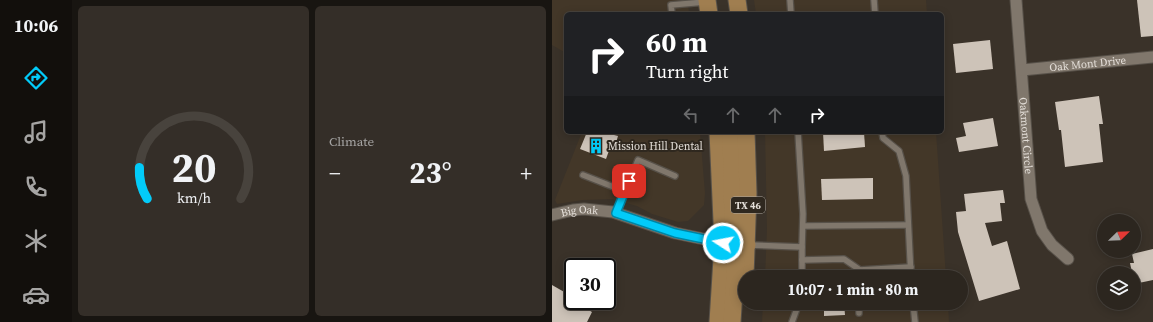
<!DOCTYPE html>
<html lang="en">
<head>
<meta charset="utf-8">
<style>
	:root { --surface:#2c261f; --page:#342e28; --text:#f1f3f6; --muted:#a6a5a4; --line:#48433d; --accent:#02cbf9 }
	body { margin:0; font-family:"Source Serif 4",serif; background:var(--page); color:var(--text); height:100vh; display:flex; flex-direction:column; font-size:15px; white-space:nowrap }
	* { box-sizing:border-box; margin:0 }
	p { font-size:13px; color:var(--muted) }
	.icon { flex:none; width:22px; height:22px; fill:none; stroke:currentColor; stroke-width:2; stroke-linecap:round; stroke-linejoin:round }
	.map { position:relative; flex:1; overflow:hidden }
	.details { display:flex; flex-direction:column; gap:6px; padding:6px; background:#181511; width:480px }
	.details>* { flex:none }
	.guide { position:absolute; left:12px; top:12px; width:380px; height:122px; border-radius:6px; box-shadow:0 2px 10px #0003,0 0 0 1px var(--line); background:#202124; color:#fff; overflow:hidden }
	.needle { width:26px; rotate:67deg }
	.fabs { position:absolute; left:545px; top:214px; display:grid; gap:8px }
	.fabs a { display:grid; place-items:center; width:44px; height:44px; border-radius:50%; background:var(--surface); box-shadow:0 2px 10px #0003,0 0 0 1px var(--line); font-size:20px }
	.speed { position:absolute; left:12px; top:258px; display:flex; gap:8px; font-size:20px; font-weight:700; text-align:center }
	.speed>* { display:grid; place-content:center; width:52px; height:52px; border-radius:50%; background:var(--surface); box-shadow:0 2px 10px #0003,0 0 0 1px var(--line); line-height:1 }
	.speed .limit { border:2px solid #111; border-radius:6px; background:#fff; color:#111 }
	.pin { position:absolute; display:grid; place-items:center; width:34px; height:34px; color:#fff; margin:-17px; border-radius:8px; box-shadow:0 2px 6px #0006 }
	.me { position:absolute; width:44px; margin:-22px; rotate:281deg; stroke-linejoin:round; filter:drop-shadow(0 0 3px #0008) }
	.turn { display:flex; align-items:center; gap:14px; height:84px; padding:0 16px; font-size:18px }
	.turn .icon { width:52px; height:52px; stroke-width:2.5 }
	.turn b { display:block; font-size:28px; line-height:34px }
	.lanes { display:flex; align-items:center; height:38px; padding:0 16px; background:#0003; justify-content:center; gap:20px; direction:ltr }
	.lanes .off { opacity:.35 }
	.big { font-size:30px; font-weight:700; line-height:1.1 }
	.details .widget { flex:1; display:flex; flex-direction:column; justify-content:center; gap:6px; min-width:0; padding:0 14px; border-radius:6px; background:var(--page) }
	.details .dial { align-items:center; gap:0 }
	.dial svg { height:104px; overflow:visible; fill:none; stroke:var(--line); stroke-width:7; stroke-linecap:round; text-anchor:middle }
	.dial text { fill:var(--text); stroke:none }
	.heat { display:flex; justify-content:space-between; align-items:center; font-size:22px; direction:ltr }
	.details .tiles { flex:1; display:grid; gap:6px; grid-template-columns:repeat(2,1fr) }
	.trip { position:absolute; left:186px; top:270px; width:230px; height:40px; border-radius:20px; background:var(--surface); box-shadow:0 2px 10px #0003,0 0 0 1px var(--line); font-weight:700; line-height:40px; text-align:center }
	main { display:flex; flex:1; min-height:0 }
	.tab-bar { display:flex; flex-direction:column; width:72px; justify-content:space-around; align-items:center; background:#120f0c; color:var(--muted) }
	.tab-bar .icon { width:28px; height:28px }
	.tab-bar .current { color:var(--accent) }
	.tab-bar b { font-size:18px; color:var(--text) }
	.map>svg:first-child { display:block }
</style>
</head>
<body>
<main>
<nav class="tab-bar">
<b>10:06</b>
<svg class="icon current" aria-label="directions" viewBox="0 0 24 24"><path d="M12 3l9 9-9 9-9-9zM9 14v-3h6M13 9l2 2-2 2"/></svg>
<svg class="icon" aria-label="music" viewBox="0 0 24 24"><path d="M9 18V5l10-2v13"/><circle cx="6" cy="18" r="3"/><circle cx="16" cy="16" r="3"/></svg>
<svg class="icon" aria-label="phone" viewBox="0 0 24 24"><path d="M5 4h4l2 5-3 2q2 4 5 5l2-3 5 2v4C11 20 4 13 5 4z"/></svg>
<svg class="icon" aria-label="climate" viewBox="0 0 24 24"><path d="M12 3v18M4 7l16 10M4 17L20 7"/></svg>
<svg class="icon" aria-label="car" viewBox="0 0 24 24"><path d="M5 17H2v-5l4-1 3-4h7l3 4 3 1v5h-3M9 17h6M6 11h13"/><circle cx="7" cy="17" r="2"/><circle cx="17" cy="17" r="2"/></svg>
</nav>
<section class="details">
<div class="tiles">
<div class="widget dial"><svg viewBox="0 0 100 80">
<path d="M14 69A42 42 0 1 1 86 69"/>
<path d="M14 69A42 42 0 0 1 8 45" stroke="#02cbf9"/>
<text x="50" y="56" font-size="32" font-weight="700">20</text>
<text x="50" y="72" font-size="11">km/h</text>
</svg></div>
<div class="widget"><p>Climate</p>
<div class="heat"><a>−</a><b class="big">23°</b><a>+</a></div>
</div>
</div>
</section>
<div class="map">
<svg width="601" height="322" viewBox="0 0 601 322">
	<rect width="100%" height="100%" fill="#3a3229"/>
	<g fill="#433728">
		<path d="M0 0H136L137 14H14V53L0 45Z"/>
		<path d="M202 0H374L375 14H204Z"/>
		<path d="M30 132H148L153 193 152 205 136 221 126 222 100 214 85 206 60 199 31 200 5 204 3 200Z"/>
		<path d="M213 132H384L394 277H213L215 229Z"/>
		<path d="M211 303H396L397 322H210Z"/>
	</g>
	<g fill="#cdc3b8">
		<path d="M585 0H601V36L589 37Z"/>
		<path d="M438 40 441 69 404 73 401 44Z"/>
		<path d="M547 96 551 124H547L551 162 513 167 509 130H507L503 102Z"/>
		<path d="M441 118 446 146 407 152 404 138 414 136 411 123Z"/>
		<path d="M35 132H63L62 135 66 136 63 146 59 145 54 159 28 149Z"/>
		<path d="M271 132H312L313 147 272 151Z"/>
		<path d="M321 178V199L270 200 269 179Z"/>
		<path d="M451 190 453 203H448L450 221 433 223 440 246 455 241 468 289 427 301 406 232 404 212 414 211 412 194Z"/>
		<path d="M601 249V280L582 284V273H580L578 263H582L580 254Z"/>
		<path d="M0 285 21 297V301L40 312 35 322H0Z"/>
		<path d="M272 303H292L293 315 272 316Z"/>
	</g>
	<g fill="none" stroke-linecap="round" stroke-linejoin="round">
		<g stroke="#575149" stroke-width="8">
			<g id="lane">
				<path d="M238 0 239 14"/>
				<path d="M322 0 323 14"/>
				<path d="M120 14 119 5 153 2"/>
				<path d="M330 132 331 138 347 151 354 176 359 277"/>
				<path d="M31 175 72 191"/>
				<path d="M64 213 86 160 123 176"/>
				<path d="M251 226 356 225"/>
				<path d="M197 245 250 247 251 214 246 132"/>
				<path d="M250 260 292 259 308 270 359 267"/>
				<path d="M250 277V247"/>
				<path d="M307 277 308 270"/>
				<path d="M361 303 363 322"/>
				<path d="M307 313V303"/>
				<path d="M240 322 247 303"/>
			</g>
		</g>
		<g stroke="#575149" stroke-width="13">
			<g id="street">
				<path id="s1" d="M464 0 479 199 490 231 500 245 516 259"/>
				<path id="s2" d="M470 70 601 57"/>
				<path id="s3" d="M0 215 21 210 32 209 61 212 123 233 171 243"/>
			</g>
		</g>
		<g stroke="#575149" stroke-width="19">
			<g id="primary">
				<path d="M155 0 157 14"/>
				<path d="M185 0 187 14"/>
				<path d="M166 132 171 243 166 322"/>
				<path d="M179 132 181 227 187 237 195 245"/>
				<path d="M193 277 196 193 194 132"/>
				<path d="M180 322 184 260"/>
			</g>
		</g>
		<use href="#lane" stroke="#80776c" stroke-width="5.5"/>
		<use href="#street" stroke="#80776c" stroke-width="11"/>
		<use href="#primary" stroke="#a07e50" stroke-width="17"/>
	</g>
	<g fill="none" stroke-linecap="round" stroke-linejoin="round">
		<g stroke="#0184a2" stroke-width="10">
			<path id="route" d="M77 181 64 213 123 233 171 243"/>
		</g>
		<use href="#route" stroke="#02cbf9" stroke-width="7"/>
	</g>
	<defs>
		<g id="building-bare" transform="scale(1.2)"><path d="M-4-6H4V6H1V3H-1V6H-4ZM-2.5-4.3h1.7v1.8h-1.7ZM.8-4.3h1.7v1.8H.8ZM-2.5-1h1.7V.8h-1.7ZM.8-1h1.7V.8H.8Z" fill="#02cbf9" stroke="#2f281f" stroke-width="2.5" paint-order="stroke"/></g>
	</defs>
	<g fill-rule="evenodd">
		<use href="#building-bare" x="44" y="146"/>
	</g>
	<g text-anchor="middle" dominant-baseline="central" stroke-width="4" stroke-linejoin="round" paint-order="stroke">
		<rect fill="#2f281f" stroke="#ada7a0" stroke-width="1" x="179" y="197" width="34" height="16" rx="3"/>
		<g font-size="10" font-weight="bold" fill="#e3ded8">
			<text x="196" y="205">TX 46</text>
		</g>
		<g font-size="11" fill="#e3ded8" stroke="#2f281f">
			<text stroke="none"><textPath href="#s2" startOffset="66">Oak Mont Drive</textPath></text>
			<text stroke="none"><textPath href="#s1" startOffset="136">Oakmont Circle</textPath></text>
			<text stroke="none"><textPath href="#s3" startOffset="28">Big Oak</textPath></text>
		</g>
		<g font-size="11" fill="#e3ded8" stroke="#2f281f" text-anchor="start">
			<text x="56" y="146">Mission Hill Dental</text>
		</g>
	</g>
</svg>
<div class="fabs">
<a><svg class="needle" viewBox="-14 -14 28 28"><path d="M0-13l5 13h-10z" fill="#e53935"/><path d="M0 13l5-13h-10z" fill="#a6a5a4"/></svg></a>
<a><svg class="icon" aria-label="layers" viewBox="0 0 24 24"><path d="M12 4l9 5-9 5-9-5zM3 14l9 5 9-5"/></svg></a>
</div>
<div class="speed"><div class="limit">30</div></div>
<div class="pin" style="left:77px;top:181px;background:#d93025"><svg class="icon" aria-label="arrive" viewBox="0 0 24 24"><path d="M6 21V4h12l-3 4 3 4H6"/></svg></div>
<svg class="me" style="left:171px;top:243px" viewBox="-20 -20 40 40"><circle r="17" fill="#02cbf9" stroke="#fff" stroke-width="3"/><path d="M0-11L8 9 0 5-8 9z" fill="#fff"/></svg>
<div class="trip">10:07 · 1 min · 80 m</div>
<div class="guide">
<div class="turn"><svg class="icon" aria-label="right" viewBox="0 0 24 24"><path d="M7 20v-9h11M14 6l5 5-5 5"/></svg><div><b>60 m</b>Turn right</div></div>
<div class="lanes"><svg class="icon off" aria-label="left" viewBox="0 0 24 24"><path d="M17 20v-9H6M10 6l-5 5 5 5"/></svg><svg class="icon off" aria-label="ahead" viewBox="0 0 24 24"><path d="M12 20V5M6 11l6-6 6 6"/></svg><svg class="icon off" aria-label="ahead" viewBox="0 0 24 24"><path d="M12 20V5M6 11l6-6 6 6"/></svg><svg class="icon" aria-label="right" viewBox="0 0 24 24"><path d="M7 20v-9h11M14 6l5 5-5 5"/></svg></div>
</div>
</div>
</main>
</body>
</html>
